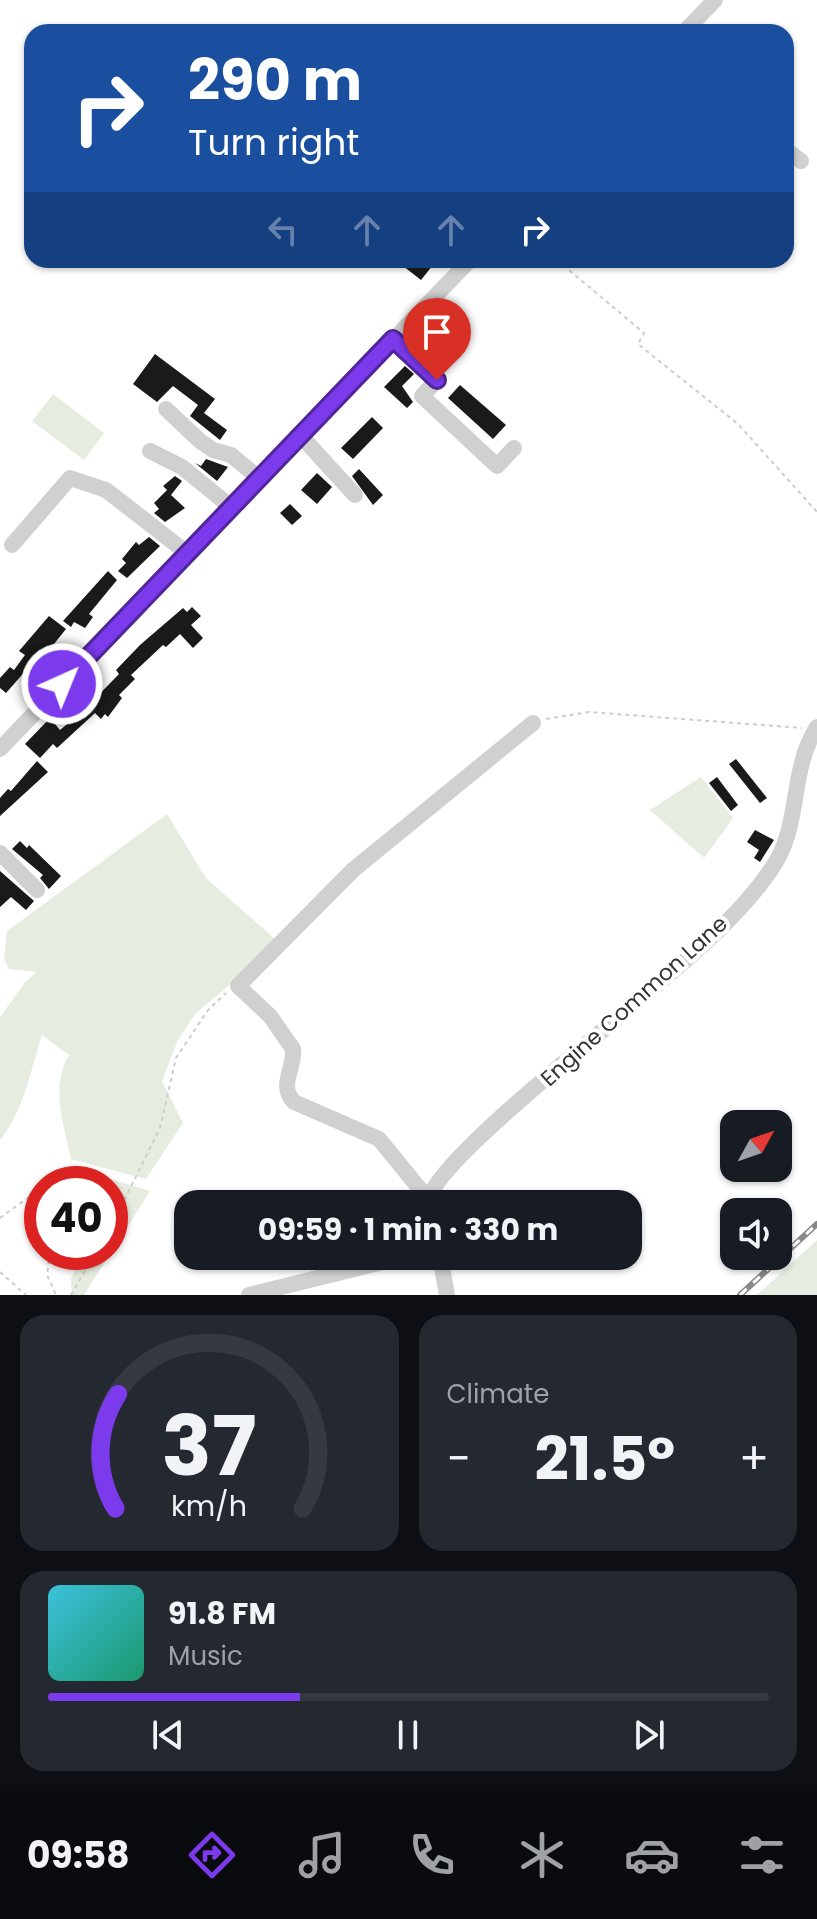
<!DOCTYPE html>
<html lang="en">
<head>
<meta charset="utf-8">
<style>
	:root { --surface:#171b24; --page:#242831; --text:#f1f3f6; --muted:#9ea1a6; --line:#363941; --accent:#7c3aed }
	body { margin:0; font-family:Poppins,sans-serif; background:var(--page); color:var(--text); height:100vh; display:flex; flex-direction:column; font-size:30px; white-space:nowrap }
	* { box-sizing:border-box; margin:0 }
	p { font-size:26px; color:var(--muted) }
	.icon { flex:none; width:44px; height:44px; fill:none; stroke:currentColor; stroke-width:2; stroke-linecap:round; stroke-linejoin:round }
	.map { position:relative; height:1295px; overflow:hidden }
	.sheet { display:flex; flex-direction:column; gap:20px; padding:20px; background:#0d0f14; flex:1 }
	.sheet>* { flex:none }
	.hud { position:absolute; left:24px; top:24px; width:770px; height:244px; border-radius:24px; box-shadow:0 2px 6px #0004; background:#1a4fa0; color:#fff; overflow:hidden }
	.needle { width:52px; rotate:50deg }
	.controls { position:absolute; left:720px; top:1110px; display:grid; gap:16px }
	.controls a { display:grid; place-items:center; width:72px; height:72px; border-radius:16px; background:var(--surface); box-shadow:0 2px 6px #0004; font-size:40px }
	.speed { position:absolute; left:24px; top:1166px; display:flex; gap:16px; font-size:40px; font-weight:700; text-align:center }
	.speed>* { display:grid; place-content:center; width:104px; height:104px; border-radius:50%; background:var(--surface); box-shadow:0 2px 6px #0004; line-height:1 }
	.speed .limit { border:12px solid #d22; background:#fff; color:#111 }
	.pin { position:absolute; display:grid; place-items:center; width:68px; height:68px; color:#fff; margin:-82px -34px; border-radius:50% 50% 50% 0; rotate:-45deg; box-shadow:0 0 8px #0007 }
	.pin .icon { rotate:45deg }
	.me { position:absolute; width:88px; margin:-44px; rotate:44deg; stroke-linejoin:round; filter:drop-shadow(0 0 6px #0008) }
	.turn { display:flex; align-items:center; gap:28px; height:168px; padding:0 32px; font-size:36px }
	.turn .icon { width:104px; height:104px; stroke-width:2.5 }
	.turn b { display:block; font-size:56px; line-height:68px }
	.lanes { display:flex; align-items:center; height:76px; padding:0 32px; background:#0003; justify-content:center; gap:40px; direction:ltr }
	.lanes .off { opacity:.35 }
	.big { font-size:60px; font-weight:700; line-height:1.1 }
	.sheet .tile { flex:1; display:flex; flex-direction:column; justify-content:center; gap:12px; min-width:0; padding:0 28px; border-radius:24px; background:var(--page) }
	.sheet .dial { align-items:center; gap:0 }
	.dial svg { height:208px; overflow:visible; fill:none; stroke:var(--line); stroke-width:7; stroke-linecap:round; text-anchor:middle }
	.dial text { fill:var(--text); stroke:none }
	.song { display:flex; align-items:center; gap:24px }
	.cover { width:96px; height:96px; border-radius:12px; background:linear-gradient(135deg,hsl(190 70% 55%),hsl(160 70% 35%)) }
	.played { height:8px; border-radius:4px; background:linear-gradient(90deg,var(--accent) 35%,var(--line) 35%) }
	.keys { display:flex; justify-content:space-around; direction:ltr }
	.heat { display:flex; justify-content:space-between; align-items:center; font-size:44px; direction:ltr }
	.sheet .tiles { flex:1; display:grid; gap:20px; grid-template-columns:1fr 1fr }
	.tile:last-child { grid-column:span 2 }
	.trip { position:absolute; left:174px; top:1190px; width:468px; height:80px; border-radius:24px; background:var(--surface); box-shadow:0 2px 6px #0004; font-weight:700; line-height:80px; text-align:center }
	.tab-bar { display:flex; height:128px; justify-content:space-around; align-items:center; background:#090b0e; color:var(--muted) }
	.tab-bar .icon { width:56px; height:56px }
	.tab-bar .on { color:var(--accent) }
	.tab-bar b { font-size:36px; color:var(--text) }
	.map>svg:first-child { display:block }
</style>
</head>
<body>
<div class="map">
<svg width="817" height="1295" viewBox="0 0 817 1295">
	<rect width="100%" height="100%" fill="#fff"/>
	<g fill="#e6ecdf">
		<path d="M53 394 104 433 84 460 32 421Z"/>
		<path d="M701 777 733 818 704 858 650 810Z"/>
		<path d="M167 814 206 878 275 939 233 982 195 1014 177 1042 162 1081 183 1123 146 1179 71 1159C64 1124 50 1087 69 1055L42 1035C30 1072 25 1108 0 1140V1017L26 981 37 972 9 969 4 959 7 931Z"/>
		<path d="M75 1168 150 1191 84 1295H72L71 1278 85 1252H110V1184H80Z"/>
		<path d="M817 1240V1295H757Z"/>
	</g>
	<g fill="#1a1a1a">
		<path d="M408 260H437L421 280 403 266Z"/>
		<path d="M440 330 458 346 451 353 434 337Z"/>
		<path d="M155 354 215 399 204 413 227 430 220 440 190 416 198 405 173 386 157 402 133 384Z"/>
		<path d="M405 366 414 374 402 386 413 402 407 408 384 387Z"/>
		<path d="M460 385 506 425 493 439 448 398Z"/>
		<path d="M372 417 383 428 353 459 341 448Z"/>
		<path d="M206 459 228 467 217 481 195 463 201 466Z"/>
		<path d="M359 469 383 495 373 505 352 476Z"/>
		<path d="M317 473 332 487 317 504 301 490Z"/>
		<path d="M175 476 182 481 171 495 185 508 165 522 154 513 159 509 154 503 167 490 163 486Z"/>
		<path d="M290 504 302 516 292 525 280 513Z"/>
		<path d="M149 537 160 546 127 578 118 571 126 563 122 559 136 542 139 545Z"/>
		<path d="M108 571 117 580 89 614 93 617 85 628 74 622 71 627 63 621Z"/>
		<path d="M192 607 201 616 191 625 203 638 193 648 180 634 166 647 163 645 131 675 135 679 119 695 122 698 108 717 105 714 101 719 95 713 57 748 53 744 40 758 25 744 50 718 60 730 82 712 119 674 116 670 140 645 183 608 187 612Z"/>
		<path d="M49 616 66 629 42 659 45 661 36 673 29 667 6 693 0 688V678L10 667 14 670 25 655 19 651Z"/>
		<path d="M736 759 767 798 760 803 729 764Z"/>
		<path d="M37 761 48 772 0 816V798L8 789 11 791Z"/>
		<path d="M717 777 738 805 731 811 709 783Z"/>
		<path d="M755 830 774 840 760 862 754 858 759 850 747 842Z"/>
		<path d="M20 841 27 848 29 845 61 876 49 889 40 878 43 875 12 849Z"/>
		<path d="M0 871 34 901 26 910 11 897 0 907Z"/>
	</g>
	<g fill="none" stroke-linecap="round" stroke-linejoin="round">
		<g stroke="#cdcdcd" stroke-width="2" stroke-dasharray="4 4" stroke-linecap="butt">
			<path d="M557 260 644 333 638 344 738 424 817 512"/>
			<path d="M546 719 589 712 802 728"/>
			<path d="M0 1218 29 1197 37 1199 42 1207"/>
			<path d="M110 1229 160 1128 176 1058 208 1010 226 993"/>
			<path d="M50 1252 47 1275 56 1295"/>
			<path d="M0 1272 26 1295"/>
			<path d="M71 1295 96 1252"/>
		</g>
		<g stroke="#d0d0d0" stroke-width="16">
			<path d="M684 32 715 0"/>
			<path d="M786 150 801 161"/>
			<path d="M393 339 437 380 422 396 497 466 514 448"/>
			<path d="M166 409 200 441 213 450 231 455 259 478"/>
			<path d="M300 435 355 495"/>
			<path d="M150 451 182 467 231 507"/>
			<path d="M12 545 70 478 106 490 187 553"/>
			<path d="M0 749 470 260"/>
			<path d="M0 853 37 890"/>
			<path d="M428 1199 379 1139 294 1102C278 1085 295 1069 293 1049L270 1016 238 986 353 870 533 723"/>
			<path d="M429 1204C425 1172 578 1052 608 1026 661 980 741 921 777 860 800 820 791 767 817 727"/>
			<path d="M440 1256 447 1295"/>
			<path d="M249 1295 407 1256"/>
		</g>
		<g stroke="#888" stroke-width="6">
			<path id="rail" d="M740 1295 817 1224"/>
		</g>
		<use href="#rail" stroke="#fff" stroke-width="3" stroke-dasharray="9" stroke-linecap="butt"/>
	</g>
	<g fill="none" stroke-linecap="round" stroke-linejoin="round">
		<g stroke="#51269a" stroke-width="20">
			<path id="route" d="M62 684 393 339 437 380"/>
		</g>
		<use href="#route" stroke="#7c3aed" stroke-width="14"/>
	</g>
	<g text-anchor="middle" dominant-baseline="central" stroke-width="8" stroke-linejoin="round" paint-order="stroke">
		<g font-size="22" fill="#333" stroke="#fff">
			<text transform="translate(634 1001) rotate(-42)">Engine Common Lane</text>
		</g>
	</g>
</svg>
<div class="controls">
<a><svg class="needle" viewBox="-14 -14 28 28"><path d="M0-13l5 13h-10z" fill="#e53935"/><path d="M0 13l5-13h-10z" fill="#9ea1a6"/></svg></a>
<a><svg class="icon" aria-label="sound" viewBox="0 0 24 24"><path d="M4 9h4l5-4v14l-5-4H4zM17 9q2 3 0 6"/></svg></a>
</div>
<div class="speed"><div class="limit">40</div></div>
<div class="pin" style="left:437px;top:380px;background:#d93025"><svg class="icon" aria-label="arrive" viewBox="0 0 24 24"><path d="M6 21V4h12l-3 4 3 4H6"/></svg></div>
<svg class="me" style="left:62px;top:684px" viewBox="-20 -20 40 40"><circle r="17" fill="#7c3aed" stroke="#fff" stroke-width="3"/><path d="M0-11L8 9 0 5-8 9z" fill="#fff"/></svg>
<div class="trip">09:59 · 1 min · 330 m</div>
<div class="hud">
<div class="turn"><svg class="icon" aria-label="right" viewBox="0 0 24 24"><path d="M7 20v-9h11M14 6l5 5-5 5"/></svg><div><b>290 m</b>Turn right</div></div>
<div class="lanes"><svg class="icon off" aria-label="left" viewBox="0 0 24 24"><path d="M17 20v-9H6M10 6l-5 5 5 5"/></svg><svg class="icon off" aria-label="ahead" viewBox="0 0 24 24"><path d="M12 20V5M6 11l6-6 6 6"/></svg><svg class="icon off" aria-label="ahead" viewBox="0 0 24 24"><path d="M12 20V5M6 11l6-6 6 6"/></svg><svg class="icon" aria-label="right" viewBox="0 0 24 24"><path d="M7 20v-9h11M14 6l5 5-5 5"/></svg></div>
</div>
</div>
<section class="sheet">
<div class="tiles">
<div class="tile dial"><svg viewBox="0 0 100 80">
<path d="M14 69A42 42 0 1 1 86 69"/>
<path d="M14 69A42 42 0 0 1 15 25" stroke="#7c3aed"/>
<text x="50" y="56" font-size="32" font-weight="700">37</text>
<text x="50" y="72" font-size="11">km/h</text>
</svg></div>
<div class="tile"><p>Climate</p>
<div class="heat"><a>−</a><b class="big">21.5°</b><a>+</a></div>
</div>
<div class="tile">
<div class="song"><i class="cover"></i><div><b>91.8 FM</b><p>Music</p></div></div>
<div class="played"></div>
<div class="keys"><svg class="icon" aria-label="previous" viewBox="0 0 24 24"><path d="M18 5L8 12l10 7zM5 5v14"/></svg><svg class="icon" aria-label="pause" viewBox="0 0 24 24"><path d="M8 5v14M16 5v14"/></svg><svg class="icon" aria-label="next" viewBox="0 0 24 24"><path d="M6 5l10 7-10 7zM19 5v14"/></svg></div>
</div>
</div>
</section>
<nav class="tab-bar">
<b>09:58</b>
<svg class="icon on" aria-label="directions" viewBox="0 0 24 24"><path d="M12 3l9 9-9 9-9-9zM9 14v-3h6M13 9l2 2-2 2"/></svg>
<svg class="icon" aria-label="music" viewBox="0 0 24 24"><path d="M9 18V5l10-2v13"/><circle cx="6" cy="18" r="3"/><circle cx="16" cy="16" r="3"/></svg>
<svg class="icon" aria-label="phone" viewBox="0 0 24 24"><path d="M5 4h4l2 5-3 2q2 4 5 5l2-3 5 2v4C11 20 4 13 5 4z"/></svg>
<svg class="icon" aria-label="climate" viewBox="0 0 24 24"><path d="M12 3v18M4 7l16 10M4 17L20 7"/></svg>
<svg class="icon" aria-label="car" viewBox="0 0 24 24"><path d="M5 17H2v-5l4-1 3-4h7l3 4 3 1v5h-3M9 17h6M6 11h13"/><circle cx="7" cy="17" r="2"/><circle cx="17" cy="17" r="2"/></svg>
<svg class="icon" aria-label="filters" viewBox="0 0 24 24"><path d="M4 7h16M4 17h16"/><circle cx="9" cy="7" r="2"/><circle cx="15" cy="17" r="2"/></svg>
</nav>
</body>
</html>
